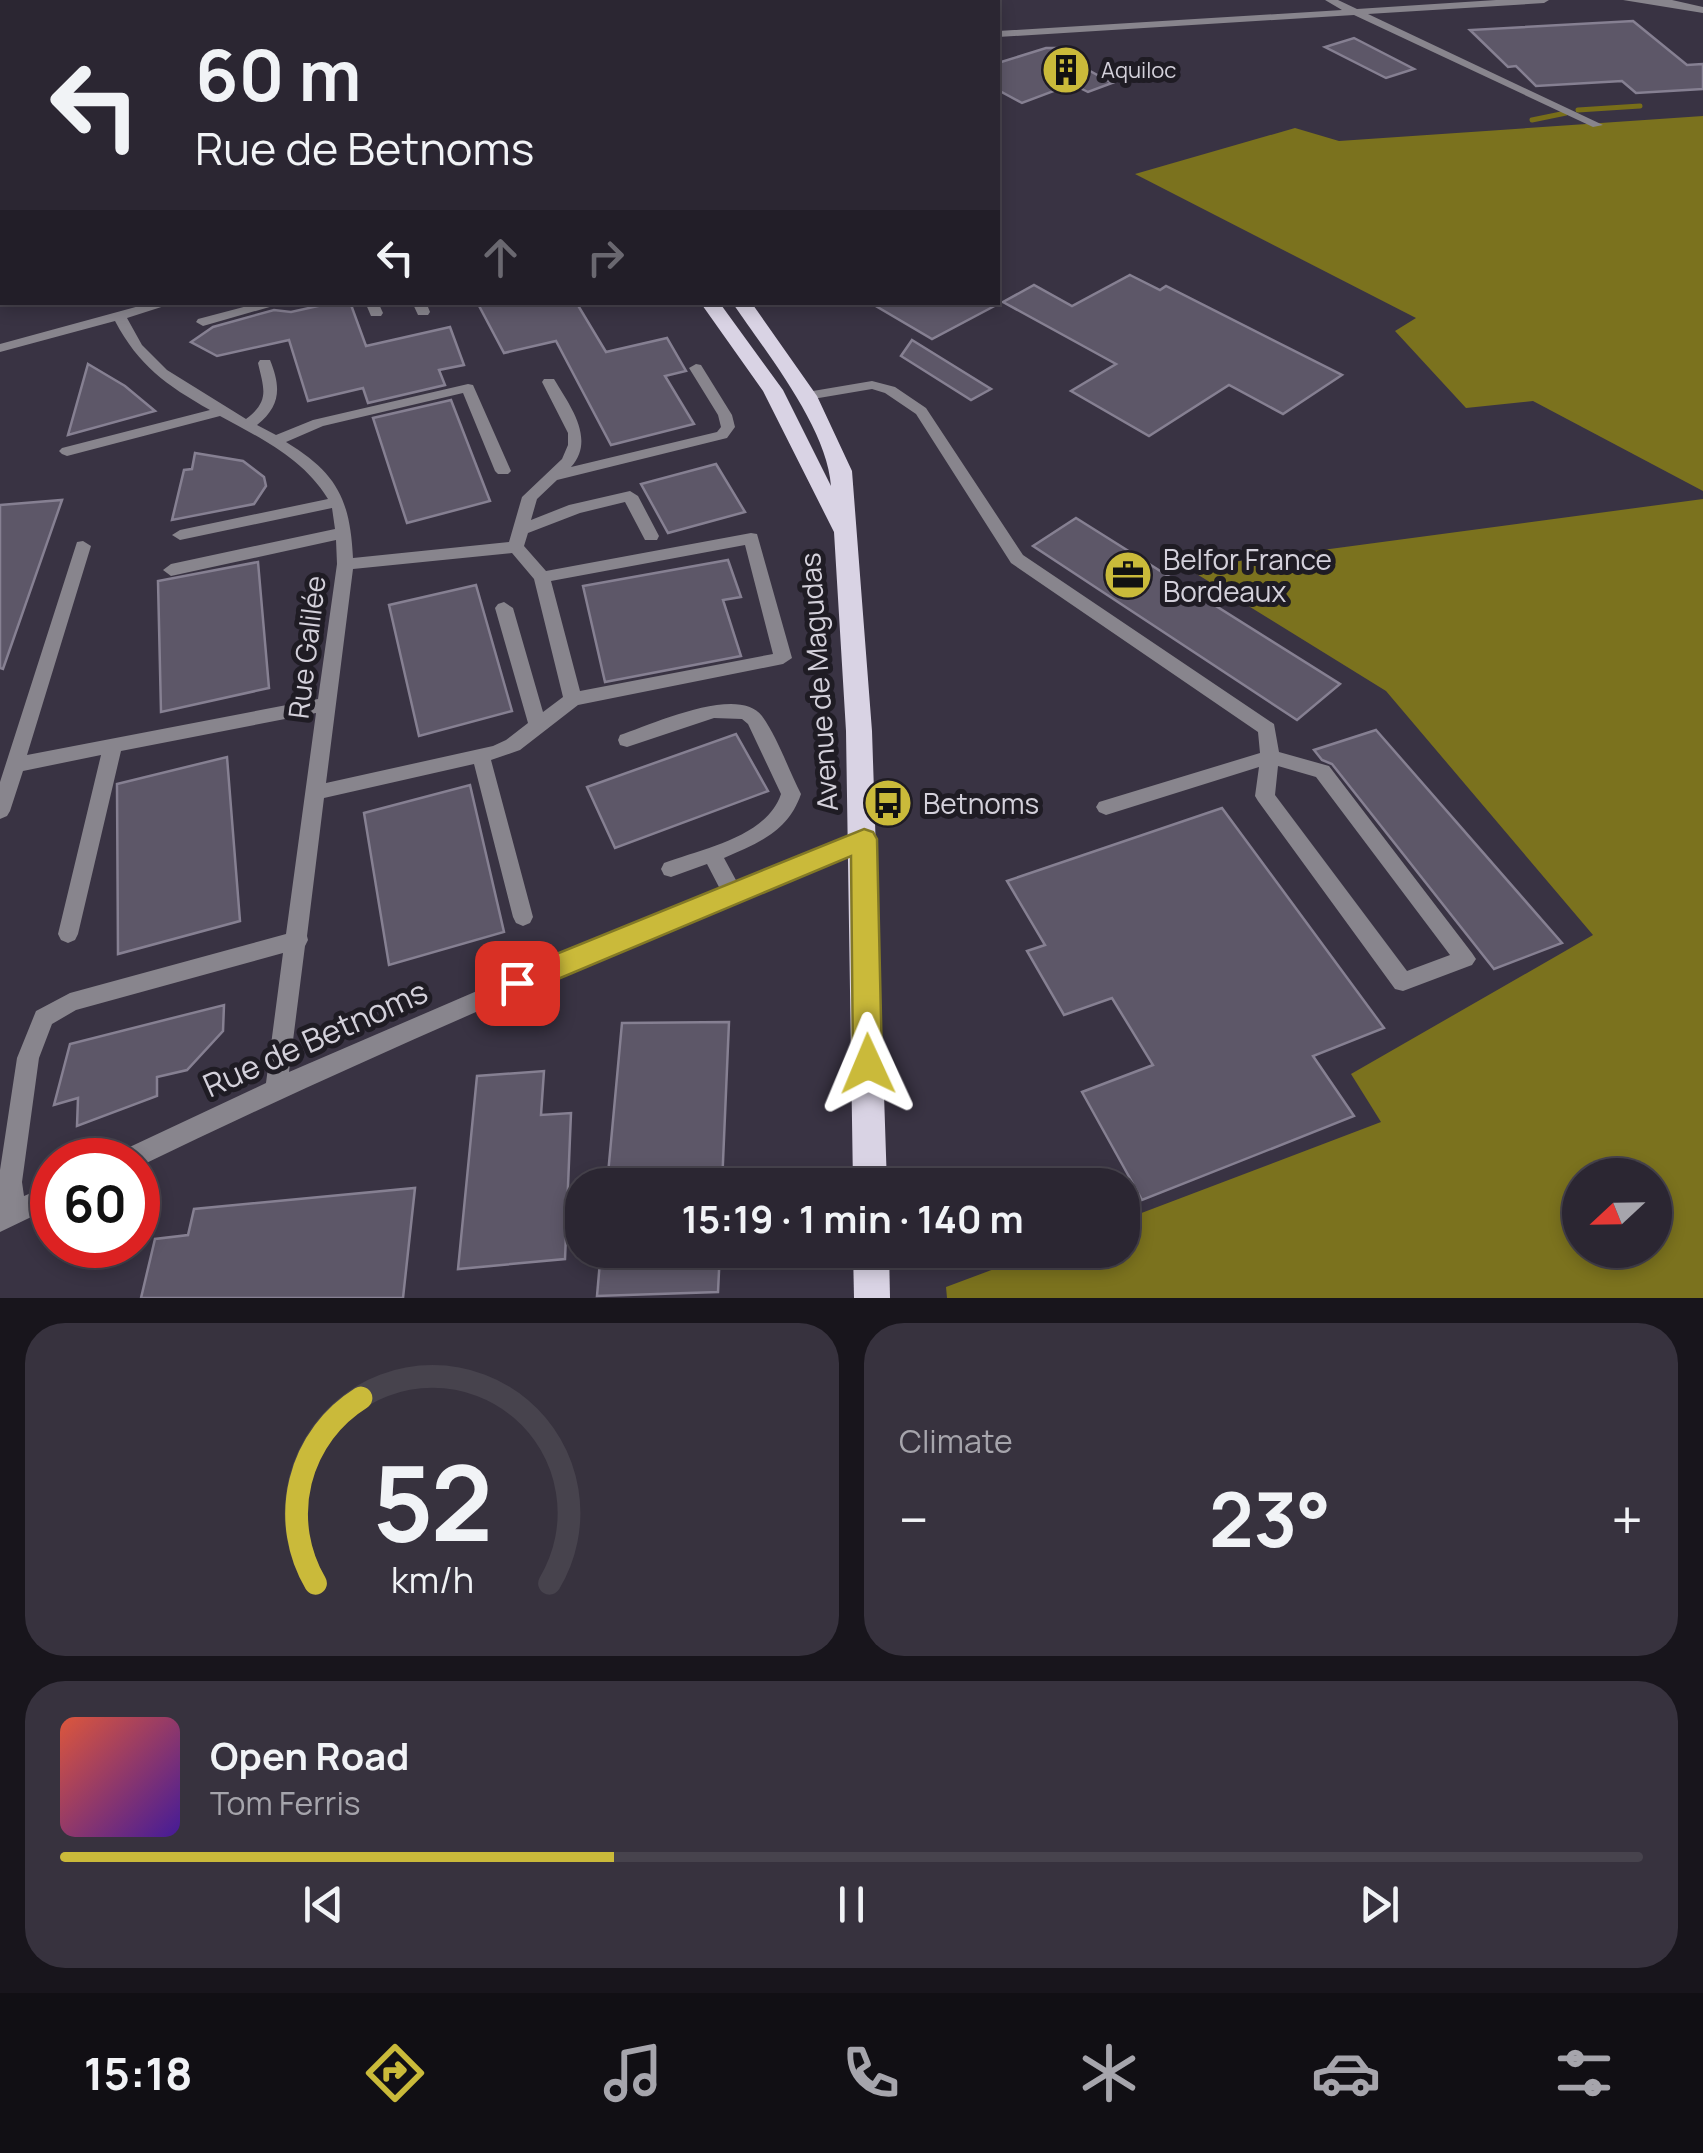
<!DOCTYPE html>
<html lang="en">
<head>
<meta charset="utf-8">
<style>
	:root { --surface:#2b2632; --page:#37323e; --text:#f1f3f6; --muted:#a6a5ac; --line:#47434d; --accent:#caba3a }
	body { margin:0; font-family:Manrope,sans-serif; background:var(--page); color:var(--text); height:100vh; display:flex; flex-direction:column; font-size:38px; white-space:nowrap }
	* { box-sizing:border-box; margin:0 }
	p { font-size:32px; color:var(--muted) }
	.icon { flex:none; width:55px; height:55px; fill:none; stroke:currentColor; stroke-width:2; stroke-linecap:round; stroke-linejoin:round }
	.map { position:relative; height:1298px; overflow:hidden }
	.drawer { display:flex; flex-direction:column; gap:25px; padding:25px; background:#18151c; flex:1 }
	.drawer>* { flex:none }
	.banner { position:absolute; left:0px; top:0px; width:1000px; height:305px; box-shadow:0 5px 15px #0003,0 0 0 2px var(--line); background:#2b2632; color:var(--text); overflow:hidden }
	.needle { width:65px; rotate:248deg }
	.fabs { position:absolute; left:1562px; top:1158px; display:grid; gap:20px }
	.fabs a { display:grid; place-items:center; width:110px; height:110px; border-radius:50%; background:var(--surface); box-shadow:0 5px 15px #0003,0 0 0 2px var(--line); font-size:50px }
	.speed { position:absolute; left:30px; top:1138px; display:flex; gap:20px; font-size:50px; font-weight:700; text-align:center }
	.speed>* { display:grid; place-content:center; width:130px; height:130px; border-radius:50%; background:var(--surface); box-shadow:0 5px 15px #0003,0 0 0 2px var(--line); line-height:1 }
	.speed .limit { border:15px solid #d22; background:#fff; color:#111 }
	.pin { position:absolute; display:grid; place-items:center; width:85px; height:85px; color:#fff; margin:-42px; border-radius:20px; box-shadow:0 5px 15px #0006 }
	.me { position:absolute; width:110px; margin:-55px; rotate:359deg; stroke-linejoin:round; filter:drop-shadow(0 0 8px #0008) }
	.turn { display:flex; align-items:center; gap:35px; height:210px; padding:0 30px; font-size:45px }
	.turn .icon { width:130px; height:130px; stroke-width:2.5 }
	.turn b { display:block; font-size:70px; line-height:85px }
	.lanes { display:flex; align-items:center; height:95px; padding:0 30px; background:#0003; justify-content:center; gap:50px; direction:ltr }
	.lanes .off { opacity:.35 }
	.big { font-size:75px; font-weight:700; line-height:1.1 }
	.drawer .card { flex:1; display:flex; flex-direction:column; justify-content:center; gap:15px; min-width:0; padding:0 35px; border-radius:40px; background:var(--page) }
	.drawer .dial { align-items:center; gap:0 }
	.dial svg { height:260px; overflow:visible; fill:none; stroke:var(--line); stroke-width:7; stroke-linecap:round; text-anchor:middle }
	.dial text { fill:var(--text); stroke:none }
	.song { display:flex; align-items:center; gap:30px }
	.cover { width:120px; height:120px; border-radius:15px; background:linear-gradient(135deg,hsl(10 70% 55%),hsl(260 70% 35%)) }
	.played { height:10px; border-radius:5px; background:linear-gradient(90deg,var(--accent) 35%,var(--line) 35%) }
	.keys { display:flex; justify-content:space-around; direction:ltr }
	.heat { display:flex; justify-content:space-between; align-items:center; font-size:55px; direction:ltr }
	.drawer .tiles { flex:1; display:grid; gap:25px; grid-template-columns:1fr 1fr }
	.card:last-child { grid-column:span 2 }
	.trip { position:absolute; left:565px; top:1168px; width:575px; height:100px; border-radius:40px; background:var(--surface); box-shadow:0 5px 15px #0003,0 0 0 2px var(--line); font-weight:700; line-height:100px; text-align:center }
	.tabs { display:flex; height:160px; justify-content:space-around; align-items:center; background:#110f14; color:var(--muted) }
	.tabs .icon { width:70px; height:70px }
	.tabs .on { color:var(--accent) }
	.tabs b { font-size:45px; color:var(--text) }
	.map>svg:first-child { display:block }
</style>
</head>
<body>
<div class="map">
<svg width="1703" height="1298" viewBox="0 0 1703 1298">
	<rect width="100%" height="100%" fill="#393343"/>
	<g fill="#7b721e" fill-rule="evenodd">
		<path d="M1703 116V491L1533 401 1466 408 1395 331 1416 318 1135 174 1295 128 1339 141Z"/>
		<path d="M1703 499V1298H947L946 1287 1045 1250H1122L1123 1220 1381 1122 1351 1074 1593 935 1386 691 1187 568ZM1580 1175H1655V1250H1580Z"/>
	</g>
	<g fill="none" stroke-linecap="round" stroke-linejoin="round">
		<g stroke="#786e19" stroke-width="5">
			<path d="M1578 110 1640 106"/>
			<path d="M1532 120 1566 113"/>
		</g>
	</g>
	<g fill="#5d5768" stroke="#868092" stroke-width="2.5">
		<path d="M1633 21 1687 65 1703 64V89L1636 93 1622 81 1536 86 1516 66 1508 67 1470 30Z"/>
		<path d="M1354 38 1414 69 1386 78 1325 47Z"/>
		<path d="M1046 48H1057V53L1112 83 1088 92 1072 84 1022 103 998 90V63Z"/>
		<path d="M1130 275 1160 290 1166 286 1342 375 1283 414 1229 385 1149 436 1071 391 1116 364 1003 302 1034 285 1072 306Z"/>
		<path d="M336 302H350L366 346 450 327 464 365 439 370 445 385 368 403 363 388 308 401 289 340 217 356 191 342 213 327 274 310 291 312Z"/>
		<path d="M477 302H576L606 352 667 338 686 371 665 376 694 424 611 445 556 341 504 353Z"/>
		<path d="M869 302H1002L932 339Z"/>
		<path d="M912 340 991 389 971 400 901 356Z"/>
		<path d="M88 364 125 386 155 411 68 435Z"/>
		<path d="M451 400 490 501 407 523 373 418Z"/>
		<path d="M195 453 243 461 264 477 266 486 254 504 172 520 184 470 192 469Z"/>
		<path d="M716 464 745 512 668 533 641 484Z"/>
		<path d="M62 500 3 669 0 668V505Z"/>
		<path d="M1076 518 1340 684 1297 720 1033 546Z"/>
		<path d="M728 560 741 597 723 600 741 656 605 682 583 586Z"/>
		<path d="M258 562 269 688 161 712 158 581Z"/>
		<path d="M476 585 512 711 419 736 389 605Z"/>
		<path d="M1376 730 1562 943 1494 969 1332 764 1322 760 1314 750Z"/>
		<path d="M736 734 768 791 615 848 587 787Z"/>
		<path d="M227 757 240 921 118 954 117 784Z"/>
		<path d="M470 785 504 932 389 965 364 813Z"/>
		<path d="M1222 808 1384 1028 1313 1056 1354 1116 1142 1200 1082 1092 1153 1065 1112 998 1064 1015 1027 951 1045 945 1007 881Z"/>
		<path d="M224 1005 223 1031 187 1070 157 1077V1096L77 1126 78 1098 54 1105 70 1044Z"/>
		<path d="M729 1022 722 1185H607L622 1023Z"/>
		<path d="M544 1071 541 1115 571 1113 565 1259 458 1269 477 1076Z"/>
		<path d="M415 1188 403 1298H141L155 1239 188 1235 194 1209Z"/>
		<path d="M601 1250H720L718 1292 597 1296Z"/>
	</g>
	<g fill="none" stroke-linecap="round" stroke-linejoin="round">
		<g fill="#88858d" fill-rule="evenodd">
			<path d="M1325 0H1338L1357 9 1496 0H1549L1544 3 1368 14 1603 125 1593 127 1354 15 998 37V31L1342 10Z"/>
			<path d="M1623 0H1672L1703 7V13Z"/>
			<path d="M154 302H177L127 318 142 345 167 370 246 419C270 401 264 389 258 363L260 360H270C281 387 281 406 257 425L276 435 313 420 468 384 473 385 511 471 508 474H498L495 471 463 393 323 426 286 442C337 473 350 499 353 558L509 542 522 497 562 459 568 445V433L542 382 544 379H554C570 406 596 439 571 467L717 432 721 427 718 415 689 368 696 364 701 365 732 415 735 427 727 438 557 480 537 499 531 520 569 505 630 491 638 496 659 536 657 540H645L625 502 580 513 528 533 524 546 546 571 751 533 757 534 792 658 783 664 578 705 520 750 491 760 533 917 530 923 523 926 516 923 513 917 474 764 324 798 307 936 308 940 305 946 289 1072 579 947 720 889 707 864 671 877 664 875 661 869 664 863C702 849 767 837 781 794L748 724 742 719 714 718 627 747 620 745 618 740 620 735C651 725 738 684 762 716 778 738 788 769 801 794 788 832 758 843 724 858L737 882 864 831 871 833 874 839 871 845C624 947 378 1051 138 1167V1160H115L119 1152 266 1083 283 953 76 1010 52 1024 39 1058 22 1182 24 1196 52 1184V1207L0 1232V1170L17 1058 36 1011 70 993 286 934 316 713 121 751 78 934 75 940 68 943 61 940 58 934 101 755 23 771 10 811 7 816 0 819V782L77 542 83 541 91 546 27 755 318 699 337 564 336 540 171 576 163 570 171 564 335 529 332 508 180 540 172 535 180 530 328 499C303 458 260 438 220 416L67 456 62 454 59 451 62 448 210 410C166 385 139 366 115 321L0 352V344ZM745 545 773 654 580 691 551 581ZM512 553 534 579 563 697 543 712 513 608 504 602 498 604 495 608 528 723 506 740 493 746 326 783 353 569Z"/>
			<path d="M263 302H287L203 326 196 322 198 319Z"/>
			<path d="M365 302H378L383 313 381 316H371Z"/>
			<path d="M412 302H426L430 312 428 315H418Z"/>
			<path d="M872 381 895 387 926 408 1023 555 1274 724 1279 752 1329 766 1472 953 1476 959 1472 965 1403 991 1395 989 1258 801 1255 796 1259 767 1106 815 1099 812 1096 807 1099 802 1260 753 1258 732 1011 563 916 414 885 393 872 389 807 400 800 396 807 392ZM1278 766 1316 777 1450 955 1407 971 1275 795Z"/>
		</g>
		<g fill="#d9d3e4" fill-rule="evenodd">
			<path d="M338 0H352L353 2H339Z"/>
			<path d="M700 302H719L783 390 831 486C827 427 765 351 732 302H751L817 396 852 471 872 731 887 1185H853L846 731 834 532 763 391Z"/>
			<path d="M853 1250H889L890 1298H854Z"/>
		</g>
	</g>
	<path fill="#caba3a" stroke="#837926" stroke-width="2.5" d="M864 829 873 832 877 839 882 1064 878 1073 868 1077 857 1073 853 1064 851 856 527 992 517 995 507 992 503 983 507 974Z"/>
	<defs>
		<g id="building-disc" transform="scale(2.5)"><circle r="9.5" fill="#caba3a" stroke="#1f1c24"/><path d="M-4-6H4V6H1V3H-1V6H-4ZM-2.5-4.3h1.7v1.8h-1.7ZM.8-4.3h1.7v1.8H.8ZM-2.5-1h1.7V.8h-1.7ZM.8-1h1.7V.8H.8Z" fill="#111"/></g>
		<g id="office-disc" transform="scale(2.5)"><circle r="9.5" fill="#caba3a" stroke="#1f1c24"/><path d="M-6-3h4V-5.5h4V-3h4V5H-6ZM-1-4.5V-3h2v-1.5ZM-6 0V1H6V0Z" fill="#111"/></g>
		<g id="bus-disc" transform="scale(2.5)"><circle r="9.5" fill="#caba3a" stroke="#1f1c24"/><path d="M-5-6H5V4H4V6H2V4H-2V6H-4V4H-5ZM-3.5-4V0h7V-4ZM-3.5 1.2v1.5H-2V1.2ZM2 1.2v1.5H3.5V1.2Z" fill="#111"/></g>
	</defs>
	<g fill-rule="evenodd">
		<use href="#building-disc" x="1066" y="70"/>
		<use href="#office-disc" x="1128" y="575"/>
		<use href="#bus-disc" x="888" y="803"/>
	</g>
	<g text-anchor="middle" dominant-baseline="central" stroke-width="10" stroke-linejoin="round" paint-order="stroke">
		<g font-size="22" fill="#d4d1db" stroke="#1f1c24" text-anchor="start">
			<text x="1101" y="70">Aquiloc</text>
		</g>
		<g font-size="28" fill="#d4d1db" stroke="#1f1c24" text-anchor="start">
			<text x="1163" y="559">Belfor France<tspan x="1163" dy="32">Bordeaux</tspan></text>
			<text x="923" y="803">Betnoms</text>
		</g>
		<g font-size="28" fill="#d4d1db" stroke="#1f1c24">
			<text transform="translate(306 647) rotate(-83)">Rue Galilée</text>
			<text transform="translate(818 682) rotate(-94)">Avenue de Magudas</text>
		</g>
		<g font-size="32" fill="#d4d1db" stroke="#1f1c24">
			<text transform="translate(315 1038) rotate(-24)">Rue de Betnoms</text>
		</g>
	</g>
</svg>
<div class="fabs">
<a><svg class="needle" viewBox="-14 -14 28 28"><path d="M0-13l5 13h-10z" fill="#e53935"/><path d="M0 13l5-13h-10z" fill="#a6a5ac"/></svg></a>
</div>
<div class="speed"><div class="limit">60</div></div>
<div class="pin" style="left:517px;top:983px;background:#d93025"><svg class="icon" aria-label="arrive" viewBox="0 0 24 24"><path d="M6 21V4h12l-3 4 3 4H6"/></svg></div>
<svg class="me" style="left:868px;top:1064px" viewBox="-20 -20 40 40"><path d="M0-17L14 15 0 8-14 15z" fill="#caba3a" stroke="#fff" stroke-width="4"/></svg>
<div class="trip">15:19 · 1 min · 140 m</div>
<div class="banner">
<div class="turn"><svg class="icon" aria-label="left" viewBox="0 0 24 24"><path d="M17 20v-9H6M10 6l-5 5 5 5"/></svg><div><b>60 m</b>Rue de Betnoms</div></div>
<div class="lanes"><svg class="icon" aria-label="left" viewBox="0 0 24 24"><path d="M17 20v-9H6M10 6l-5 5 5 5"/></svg><svg class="icon off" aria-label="ahead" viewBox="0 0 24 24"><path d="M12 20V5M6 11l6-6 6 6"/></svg><svg class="icon off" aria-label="right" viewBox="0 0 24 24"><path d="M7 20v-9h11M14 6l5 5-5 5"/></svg></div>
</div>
</div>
<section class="drawer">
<div class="tiles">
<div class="card dial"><svg viewBox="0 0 100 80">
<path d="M14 69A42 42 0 1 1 86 69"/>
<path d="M14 69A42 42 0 0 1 28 12" stroke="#caba3a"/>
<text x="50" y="56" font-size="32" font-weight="700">52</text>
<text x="50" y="72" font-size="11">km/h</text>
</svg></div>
<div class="card"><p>Climate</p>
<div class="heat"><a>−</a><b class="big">23°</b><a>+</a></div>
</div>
<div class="card">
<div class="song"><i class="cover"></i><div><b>Open Road</b><p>Tom Ferris</p></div></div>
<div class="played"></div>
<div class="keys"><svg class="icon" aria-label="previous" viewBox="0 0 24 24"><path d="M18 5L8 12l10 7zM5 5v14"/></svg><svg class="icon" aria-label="pause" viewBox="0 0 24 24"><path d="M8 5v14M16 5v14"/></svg><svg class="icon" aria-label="next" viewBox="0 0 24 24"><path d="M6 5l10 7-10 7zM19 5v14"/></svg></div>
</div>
</div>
</section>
<nav class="tabs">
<b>15:18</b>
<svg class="icon on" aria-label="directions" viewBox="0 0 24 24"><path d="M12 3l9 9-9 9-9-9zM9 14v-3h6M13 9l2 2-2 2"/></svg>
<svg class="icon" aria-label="music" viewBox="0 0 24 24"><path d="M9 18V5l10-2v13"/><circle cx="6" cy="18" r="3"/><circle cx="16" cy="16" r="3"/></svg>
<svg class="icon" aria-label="phone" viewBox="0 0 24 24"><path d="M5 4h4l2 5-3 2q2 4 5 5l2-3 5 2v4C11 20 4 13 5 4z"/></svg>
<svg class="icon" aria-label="climate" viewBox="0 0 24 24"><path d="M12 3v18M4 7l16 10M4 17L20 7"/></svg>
<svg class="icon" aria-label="car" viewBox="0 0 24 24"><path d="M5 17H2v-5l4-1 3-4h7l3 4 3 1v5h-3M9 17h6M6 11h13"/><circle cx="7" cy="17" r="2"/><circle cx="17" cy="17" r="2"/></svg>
<svg class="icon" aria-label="filters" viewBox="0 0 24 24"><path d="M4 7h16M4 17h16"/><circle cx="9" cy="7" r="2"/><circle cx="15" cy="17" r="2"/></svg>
</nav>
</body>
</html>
